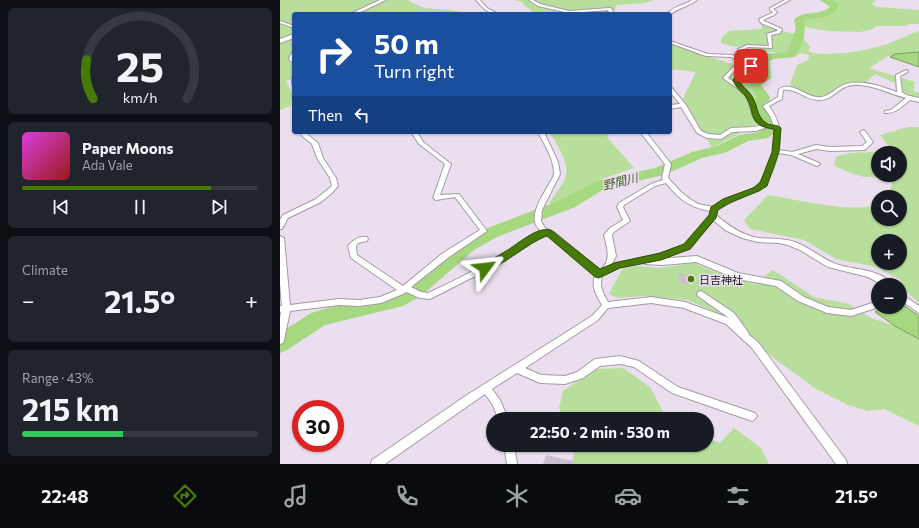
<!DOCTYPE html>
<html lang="en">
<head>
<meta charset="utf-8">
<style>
	:root { --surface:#171b24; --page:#20242c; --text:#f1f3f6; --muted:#9ea1a6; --line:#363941; --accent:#467a07 }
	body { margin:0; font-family:Commissioner,"Noto Sans JP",sans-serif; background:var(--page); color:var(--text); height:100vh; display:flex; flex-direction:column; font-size:15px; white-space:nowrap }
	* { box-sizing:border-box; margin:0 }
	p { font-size:13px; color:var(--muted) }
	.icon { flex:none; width:22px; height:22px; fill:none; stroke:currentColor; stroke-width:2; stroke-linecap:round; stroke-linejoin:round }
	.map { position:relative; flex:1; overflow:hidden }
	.side { display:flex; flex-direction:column; gap:8px; padding:8px; background:#0d0f14; width:280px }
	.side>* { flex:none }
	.top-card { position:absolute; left:12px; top:12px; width:380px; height:122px; border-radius:4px; box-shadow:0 1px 3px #0004; background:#1a4fa0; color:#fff; overflow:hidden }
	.buttons { position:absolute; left:591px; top:146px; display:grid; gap:8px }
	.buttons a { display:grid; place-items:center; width:36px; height:36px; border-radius:50%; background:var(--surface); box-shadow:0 1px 3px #0004; font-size:20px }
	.speed { position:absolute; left:12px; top:400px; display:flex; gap:8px; font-size:20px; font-weight:700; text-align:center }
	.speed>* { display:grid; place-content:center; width:52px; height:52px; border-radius:50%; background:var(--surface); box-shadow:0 1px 3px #0004; line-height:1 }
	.speed .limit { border:6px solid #d22; background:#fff; color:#111 }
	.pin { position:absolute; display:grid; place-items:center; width:34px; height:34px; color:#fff; margin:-17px; border-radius:8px; box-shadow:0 2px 6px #0006 }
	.me { position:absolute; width:44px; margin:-22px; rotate:60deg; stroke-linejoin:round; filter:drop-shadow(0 0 3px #0008) }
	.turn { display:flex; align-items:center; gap:14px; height:84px; padding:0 16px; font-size:18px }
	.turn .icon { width:52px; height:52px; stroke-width:2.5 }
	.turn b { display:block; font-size:28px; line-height:34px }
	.then { display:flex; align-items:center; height:38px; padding:0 16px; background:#0003; gap:8px; font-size:15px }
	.big { font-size:30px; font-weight:700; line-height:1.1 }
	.side .tile { flex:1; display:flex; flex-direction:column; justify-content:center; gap:6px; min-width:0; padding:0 14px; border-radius:6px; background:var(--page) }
	.side .dial { align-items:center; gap:0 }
	.dial svg { height:104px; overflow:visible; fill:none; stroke:var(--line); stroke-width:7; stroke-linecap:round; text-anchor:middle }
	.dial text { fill:var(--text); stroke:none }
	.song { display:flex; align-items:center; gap:12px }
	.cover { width:48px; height:48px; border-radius:6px; background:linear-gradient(135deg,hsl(300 70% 55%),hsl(0 70% 35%)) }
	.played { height:4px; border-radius:2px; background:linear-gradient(90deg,var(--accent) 80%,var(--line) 80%) }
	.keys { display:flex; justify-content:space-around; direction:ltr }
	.heat { display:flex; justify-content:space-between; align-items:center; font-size:22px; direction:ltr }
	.charge { height:6px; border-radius:3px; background:linear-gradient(90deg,#34c759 43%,var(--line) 0) }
	.trip { position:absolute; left:206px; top:412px; width:228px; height:40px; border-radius:20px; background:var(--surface); box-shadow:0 1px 3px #0004; font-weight:700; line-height:40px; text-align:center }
	.menu { display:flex; height:64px; justify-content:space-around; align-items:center; background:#090b0e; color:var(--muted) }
	.menu .icon { width:28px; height:28px }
	.menu .current { color:var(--accent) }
	.menu b { font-size:18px; color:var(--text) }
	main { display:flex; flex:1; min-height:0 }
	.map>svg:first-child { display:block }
</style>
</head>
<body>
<main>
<section class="side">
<div class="tile dial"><svg viewBox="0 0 100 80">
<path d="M14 69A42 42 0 1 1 86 69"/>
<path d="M14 69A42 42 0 0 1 9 39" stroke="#467a07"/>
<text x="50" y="56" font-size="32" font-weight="700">25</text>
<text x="50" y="72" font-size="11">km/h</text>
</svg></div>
<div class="tile">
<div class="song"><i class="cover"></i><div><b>Paper Moons</b><p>Ada Vale</p></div></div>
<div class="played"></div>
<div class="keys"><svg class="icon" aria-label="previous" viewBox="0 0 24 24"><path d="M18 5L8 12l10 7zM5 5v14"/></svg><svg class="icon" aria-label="pause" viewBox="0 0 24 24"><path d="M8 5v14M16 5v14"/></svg><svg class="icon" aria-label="next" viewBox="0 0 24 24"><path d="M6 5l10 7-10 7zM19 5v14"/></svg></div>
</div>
<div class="tile"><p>Climate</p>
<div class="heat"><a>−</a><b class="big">21.5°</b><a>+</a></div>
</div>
<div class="tile"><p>Range · 43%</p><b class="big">215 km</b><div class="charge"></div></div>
</section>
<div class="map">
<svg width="639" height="464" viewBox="0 0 639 464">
	<rect width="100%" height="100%" fill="#ebdfef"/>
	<g fill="#b7de9b" fill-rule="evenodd">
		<path d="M0 0H130L129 1 144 8 170 10 191 14H14V78L6 81 13 95 10 106 0 110Z"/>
		<path d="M234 0H373L365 3 337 5 333 14H256L245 6 242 2Z"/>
		<path d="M544 0H596L592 4 596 7 639 10V24H630L625 26H597L590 30 580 32 550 31 534 29 523 26 522 22 524 19 548 14 551 5 543 1Z"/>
		<path d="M481 23 502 31 521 35 530 47 528 52C553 57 586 51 610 43 620 39 629 34 639 31V54L608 56 589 68 635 82 633 91 639 93V101L616 97 615 83 595 74 584 84 555 88 544 98H525L510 84 517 65 528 60 529 55 522 53 512 57 500 55 494 52 474 50 470 47 452 46 441 43V38L449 31 482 29Z"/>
		<path d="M390 44 479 73 477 124 432 148 403 98 416 72 390 69Z"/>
		<path d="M628 127H639V303L628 293 619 279 596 267 556 259 524 240 470 229 464 220 488 195C510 198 583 216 598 203V219H620V197H605L608 193 613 183 604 176C583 180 573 174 554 166L556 157C574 149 590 156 610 148L600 135ZM598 153H620V175H598ZM598 241H620V263H598Z"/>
		<path d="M269 132H331L327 137 354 168 316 181 273 205 269 203C274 196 281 187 285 179 291 163 277 145 269 132Z"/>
		<path d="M414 263 443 275 474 284 493 270 534 297 569 304 591 318 615 326 639 325V426L604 409 588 411 568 405 536 389 491 356 450 321 431 310 407 300 363 296 338 298 329 294 342 269 356 266 379 268Z"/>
		<path d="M343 368 370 387 387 419H284L279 408 283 391 315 369Z"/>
		<path d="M454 428 481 448 489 464H292L295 447V445H427V438L440 443Z"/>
	</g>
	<g fill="#a6d880" stroke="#7d9e62">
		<path d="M639 52V67L610 57 615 54Z"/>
		<path d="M620 303 639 316V339L615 326 595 312 602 307H620Z"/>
	</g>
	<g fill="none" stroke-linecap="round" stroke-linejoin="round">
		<path fill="#a6d880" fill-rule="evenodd" d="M540 0H551L558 3V8C550 19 536 18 524 20 527 32 522 47 515 57L494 59 489 61 491 78 481 85 490 97 488 104 497 123V131L488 138 468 141 447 152 422 158 384 175 326 188 295 207 217 237 194 250 141 296 123 306 45 325 7 350 0 353V333L31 313 54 306 111 294 127 286 182 242 205 229 283 199 316 181 375 168 412 152 437 146 459 135 479 132 483 129V123L476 104 477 95 469 85 479 77 478 61 486 54 508 52 516 28 514 20C522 10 540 16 550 7Z"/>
	</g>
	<g fill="#cbbfce">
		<path d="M398 274H409L412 282 411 283 400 284Z"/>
		<path d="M266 455 293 461V464H263Z"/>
	</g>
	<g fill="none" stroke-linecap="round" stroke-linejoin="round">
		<g stroke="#a599a8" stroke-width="2">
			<g id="minor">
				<path d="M196 0H200L207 8 218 14C208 14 202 7 196 0Z"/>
				<path d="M249 0H253L260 4 289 11 330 8 332 9 333 13 325 14 329 12 328 10 289 13 258 6Z"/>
				<path d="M412 0H417C408 7 399 7 390 15L387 14C395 5 403 6 412 0Z"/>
				<path d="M505 0H510L493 9 497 12 494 15 483 20 484 21 502 29 500 33 491 35 492 48 468 47 462 50V53L470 60 473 66 459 78 458 80C462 88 468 91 472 98 478 110 476 123 494 126L490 116 483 106 498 97 499 89C512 81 523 95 536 97 549 99 555 87 566 84 583 79 602 87 617 92L616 75 626 70 628 71V72L620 76 622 92 626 95 639 98V102L630 100C622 106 616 114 605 113V111L611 110 626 98C610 94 584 81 568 86 557 89 552 101 538 100 526 100 516 88 503 90L502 99 489 106C500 122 501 131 499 150L512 152 536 145 550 147 582 146 587 142 580 132 583 130 585 131 593 142 586 149 584 150 550 151 536 149 518 154 539 163 540 164 539 165 537 166 511 155 498 153C488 195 475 189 442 207L437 210 436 215C449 226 463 236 479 238 492 239 503 238 515 242 531 248 543 260 559 265 575 270 601 269 612 285H603L588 277 548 267 520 250 508 245 499 243 478 242 462 238 445 230 433 220 410 249 377 259 417 256 458 273 501 281 524 297 548 307 571 310 598 301 599 307 571 316 547 313 518 301 496 286 457 279 416 262 383 265 365 264 364 262 339 267 322 276C319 286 323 293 328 302L371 297 405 302 449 318 418 296 417 294 418 292 421 291 454 313 468 332 469 335 478 342 566 460 567 464H556L472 348 446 324 404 308 371 303 328 308 318 320 245 368 261 375 285 376 297 372 315 359 340 356 359 361 398 387 475 413 477 416 475 419 472 421 392 393 354 367 340 364 320 366 303 378 285 384 260 383 237 373 212 389 220 400 228 419H218L213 405 205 394 105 464H91L92 460 187 395 312 316 322 305C316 295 311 286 315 275L267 235 253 242 226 260 207 270 152 298 149 299 140 298 126 292 123 294 101 303 79 306 59 305 10 311 4 340 3 343 0 344V318L1 312H0V306H2L0 283V236L4 238 10 305 59 299 79 300 100 297 117 290 71 258 68 246C73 240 79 236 87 237L88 239 87 241 78 243 76 246 77 255 123 286 163 253 200 230 175 197 156 200 153 198 165 164 139 144 131 132H137L143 142 171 164 160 195 179 194 207 231 169 257 131 287 141 292 148 293C172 282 196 270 218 257 233 249 246 238 262 232 245 220 262 197 269 184 271 181 274 176 274 173 274 159 264 144 258 132H264L278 162 280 174 262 210 261 221 265 228 275 233 320 270C332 262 327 247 324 235L330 228 343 220 337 207 339 203 371 184 383 180 382 178 385 164 360 132H366L391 164 388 178 401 192 410 199 418 204 433 207 474 188C490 175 495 149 494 129L485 128 476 131 452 132 441 139 427 138 417 133 401 107 390 109V105L400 104 390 92V88H392L406 105 421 131 428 134 440 135 451 128 475 127 481 125 473 117 467 97 457 88 443 78 457 63V61L451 57 426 56 390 43V41L428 54 452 55 461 59V63L448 78 454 82V80L455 76 469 66 458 53V49L467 45 489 46 487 34 497 31 498 30 481 23 479 19 492 13 493 12 490 10V8ZM386 183C400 200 409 207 430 211V216L404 245 380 254 332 264 336 256 332 235 334 232 350 221 343 207 344 205 375 186Z"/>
				<path d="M0 21 14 26V28L0 23Z"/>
				<path d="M12 53H14V63L9 60 10 56Z"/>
				<path d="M12 77H14V85L12 84Z"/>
				<path d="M20 132H26L27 134 38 143 43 158 56 178 58 186 52 193 41 202 8 218 2 229H0V220L3 215 36 199 52 186 50 178 37 158 32 144 22 136Z"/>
				<path d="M620 293 639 306V313L620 300Z"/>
				<path d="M224 445H234L237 464H227Z"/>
			</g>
		</g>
		<g stroke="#a599a8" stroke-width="2">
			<g id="tertiary">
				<path d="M100 0H106L76 14H70Z"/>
				<path d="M14 34V38L0 43V39Z"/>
			</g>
		</g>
		<use href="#minor" fill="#fff" fill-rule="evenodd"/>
		<use href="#tertiary" fill="#fff" fill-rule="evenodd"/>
	</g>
	<path fill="#467a07" stroke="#2e4f05" d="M469 64 474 66 459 80C462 87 467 89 471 95 478 104 476 116 486 123 490 126 497 124 501 128L499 152 487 186 479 191 449 203 438 210 436 218 410 249 381 260 340 268 319 278 315 277 267 236C251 240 213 274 201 271L200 268 201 266C209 261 218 256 226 251 238 244 257 226 271 230L320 269 334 263 380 253 404 244 429 215 431 207 443 199 473 188 480 183 492 152 494 129C467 126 476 113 466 97 461 90 457 90 453 80Z"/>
	<circle fill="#467a07" stroke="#ebdfef" stroke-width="1.5" cx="411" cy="279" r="4"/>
	<g text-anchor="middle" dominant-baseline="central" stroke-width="3" stroke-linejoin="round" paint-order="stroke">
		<g font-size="11" fill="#1c171d" stroke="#ebdfef" text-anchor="start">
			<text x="419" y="279">日吉神社</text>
		</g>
		<g font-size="12" font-style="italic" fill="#3b5a1f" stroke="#ebdfef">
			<text transform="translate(340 181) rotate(-14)">野間川</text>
		</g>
	</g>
</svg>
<div class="buttons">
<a><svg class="icon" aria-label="sound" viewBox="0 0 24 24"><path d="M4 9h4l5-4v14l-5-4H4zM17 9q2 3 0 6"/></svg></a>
<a><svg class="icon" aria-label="search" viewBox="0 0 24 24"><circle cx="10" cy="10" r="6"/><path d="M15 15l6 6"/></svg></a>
<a>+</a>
<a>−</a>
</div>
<div class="speed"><div class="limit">30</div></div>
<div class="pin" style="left:471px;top:66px;background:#d93025"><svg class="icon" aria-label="arrive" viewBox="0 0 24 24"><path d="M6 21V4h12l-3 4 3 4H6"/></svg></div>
<svg class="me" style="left:205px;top:268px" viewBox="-20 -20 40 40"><path d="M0-17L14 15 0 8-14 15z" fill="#467a07" stroke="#fff" stroke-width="4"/></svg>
<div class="trip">22:50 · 2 min · 530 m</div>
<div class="top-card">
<div class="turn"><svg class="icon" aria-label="right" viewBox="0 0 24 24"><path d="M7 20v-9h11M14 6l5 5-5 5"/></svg><div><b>50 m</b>Turn right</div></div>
<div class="then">Then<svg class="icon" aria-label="left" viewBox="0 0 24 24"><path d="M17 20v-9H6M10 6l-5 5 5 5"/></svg></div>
</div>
</div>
</main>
<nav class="menu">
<b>22:48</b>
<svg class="icon current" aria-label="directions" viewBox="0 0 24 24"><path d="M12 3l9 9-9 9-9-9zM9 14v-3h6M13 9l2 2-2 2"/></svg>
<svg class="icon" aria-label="music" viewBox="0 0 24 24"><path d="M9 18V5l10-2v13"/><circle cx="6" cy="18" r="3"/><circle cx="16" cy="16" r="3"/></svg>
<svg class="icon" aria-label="phone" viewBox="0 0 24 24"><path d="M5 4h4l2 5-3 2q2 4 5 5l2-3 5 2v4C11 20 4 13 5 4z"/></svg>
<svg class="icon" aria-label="climate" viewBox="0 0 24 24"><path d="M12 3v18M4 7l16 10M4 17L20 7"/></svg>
<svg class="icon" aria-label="car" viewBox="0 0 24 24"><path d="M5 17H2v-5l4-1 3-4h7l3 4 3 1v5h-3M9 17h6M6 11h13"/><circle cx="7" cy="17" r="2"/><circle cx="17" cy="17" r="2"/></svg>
<svg class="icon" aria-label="filters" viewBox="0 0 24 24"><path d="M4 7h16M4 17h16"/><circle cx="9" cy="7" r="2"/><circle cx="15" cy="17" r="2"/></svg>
<b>21.5°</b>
</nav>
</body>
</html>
